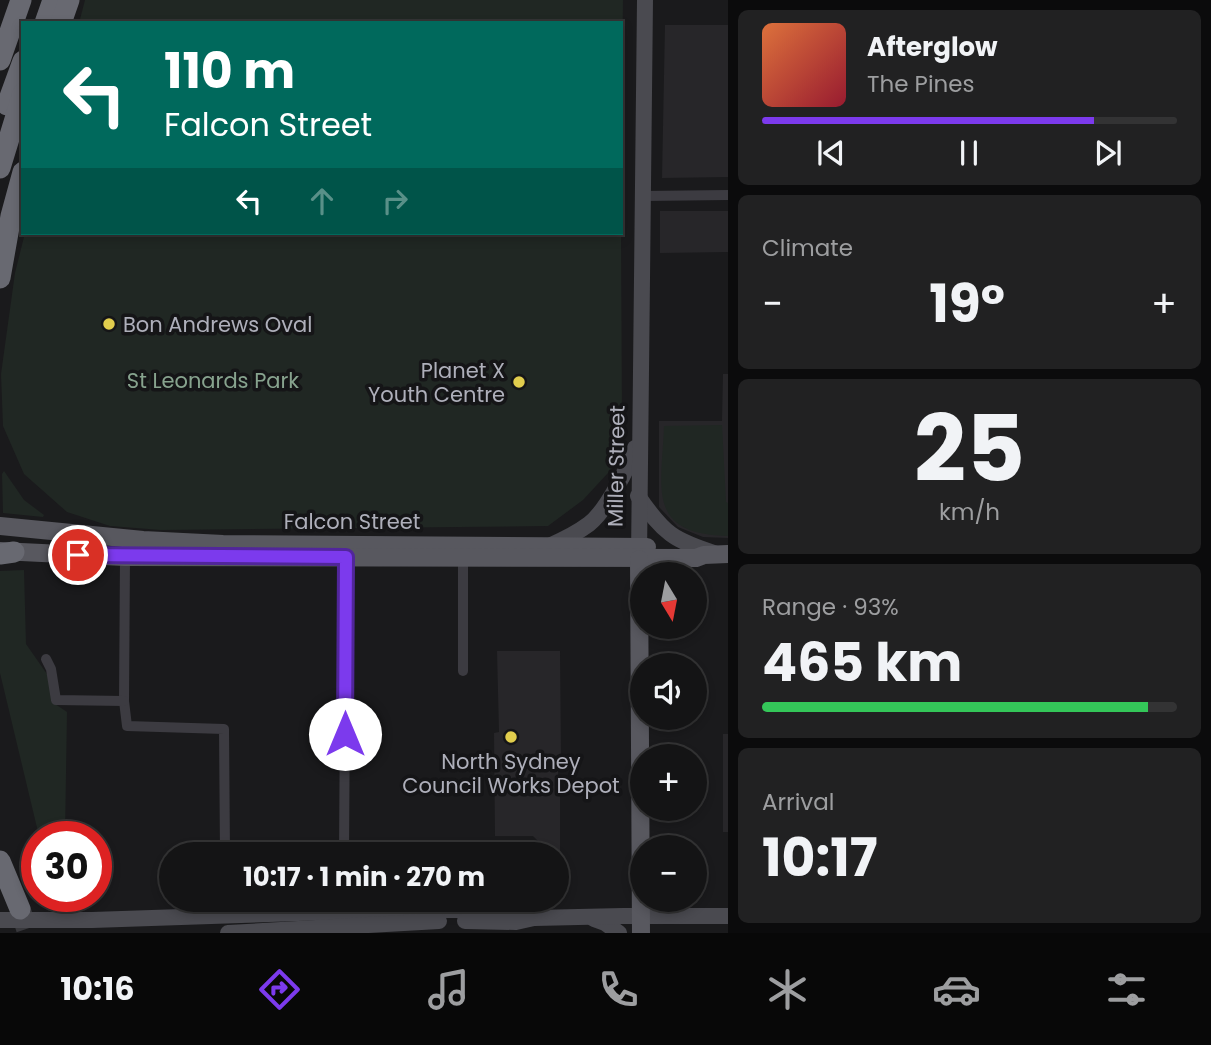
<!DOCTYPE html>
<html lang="en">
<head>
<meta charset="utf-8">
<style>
	:root { --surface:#141415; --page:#212122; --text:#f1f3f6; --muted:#9d9ea0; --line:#333334; --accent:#7c3aed }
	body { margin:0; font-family:Poppins,sans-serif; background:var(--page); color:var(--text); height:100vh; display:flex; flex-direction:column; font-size:26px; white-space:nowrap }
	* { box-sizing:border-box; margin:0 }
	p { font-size:23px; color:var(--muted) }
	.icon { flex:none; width:38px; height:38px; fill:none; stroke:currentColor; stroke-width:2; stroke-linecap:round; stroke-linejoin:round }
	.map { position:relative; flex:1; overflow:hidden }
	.sheet { display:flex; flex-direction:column; gap:10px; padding:10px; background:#0b0b0c; width:483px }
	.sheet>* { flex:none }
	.banner { position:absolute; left:21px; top:21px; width:602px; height:214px; border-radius:0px; box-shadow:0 4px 10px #0003,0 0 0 2px var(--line); background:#00695c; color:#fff; overflow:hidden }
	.needle { width:46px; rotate:170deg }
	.fabs { position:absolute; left:630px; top:562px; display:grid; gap:14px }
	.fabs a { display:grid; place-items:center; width:77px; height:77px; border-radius:50%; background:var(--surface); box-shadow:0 4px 10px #0003,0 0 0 2px var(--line); font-size:35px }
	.speed { position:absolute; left:21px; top:821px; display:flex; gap:14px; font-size:35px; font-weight:700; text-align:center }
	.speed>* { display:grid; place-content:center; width:91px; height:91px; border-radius:50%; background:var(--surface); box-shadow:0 4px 10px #0003,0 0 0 2px var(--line); line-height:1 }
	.speed .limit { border:10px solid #d22; background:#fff; color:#111 }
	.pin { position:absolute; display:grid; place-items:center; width:60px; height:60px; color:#fff; margin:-30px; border:4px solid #fff; border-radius:50%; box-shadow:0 2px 7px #0007 }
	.me { position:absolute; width:77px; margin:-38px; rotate:0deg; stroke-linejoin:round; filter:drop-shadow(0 0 5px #0008) }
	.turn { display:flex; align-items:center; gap:24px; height:147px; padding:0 28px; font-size:32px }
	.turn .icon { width:91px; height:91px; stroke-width:2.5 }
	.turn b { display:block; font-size:49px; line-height:60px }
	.lanes { display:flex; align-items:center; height:66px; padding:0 28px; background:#0003; justify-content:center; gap:35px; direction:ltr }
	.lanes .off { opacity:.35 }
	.big { font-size:52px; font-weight:700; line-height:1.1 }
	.sheet .tile { flex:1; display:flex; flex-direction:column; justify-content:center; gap:10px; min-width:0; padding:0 24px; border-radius:10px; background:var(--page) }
	.sheet .dial { align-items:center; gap:0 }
	.dial b { font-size:91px; line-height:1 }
	.song { display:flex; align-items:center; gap:21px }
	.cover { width:84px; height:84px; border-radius:10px; background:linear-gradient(135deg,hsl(20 70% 55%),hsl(350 70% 35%)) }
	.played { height:7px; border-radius:4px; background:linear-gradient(90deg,var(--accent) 80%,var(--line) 80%) }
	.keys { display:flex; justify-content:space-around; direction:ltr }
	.heat { display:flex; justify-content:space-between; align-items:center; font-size:38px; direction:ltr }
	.charge { height:10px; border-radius:5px; background:linear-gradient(90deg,#34c759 93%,var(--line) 0) }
	.trip { position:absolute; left:159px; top:842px; width:410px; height:70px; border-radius:35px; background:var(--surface); box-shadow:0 4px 10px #0003,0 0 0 2px var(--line); font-weight:700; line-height:70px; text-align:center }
	.menu { display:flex; height:112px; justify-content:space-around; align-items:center; background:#080808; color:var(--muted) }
	.menu .icon { width:49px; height:49px }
	.menu .active { color:var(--accent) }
	.menu b { font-size:32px; color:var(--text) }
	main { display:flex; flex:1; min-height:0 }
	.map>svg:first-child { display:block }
</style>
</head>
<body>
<main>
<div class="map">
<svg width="728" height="933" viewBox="0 0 728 933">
	<rect width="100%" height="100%" fill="#1a1a1c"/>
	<g fill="#272629">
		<path d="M665 25H728V177L662 178Z"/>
		<path d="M660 211H728V252L660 253Z"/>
		<path d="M723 374H728V538L703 537 678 527 659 507V421H722Z"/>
		<path d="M497 651H560L561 757 558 764V795H560V900H541H556V854H540V843L533 836H495L494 733 499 732Z"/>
		<rect x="723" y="734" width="5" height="98"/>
	</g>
	<g fill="#202723">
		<path d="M85 0H623L621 149V23H79Z"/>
		<path d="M25 233H621L622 417 620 460 583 500 548 526 161 530 110 526 67 512 24 474 3 426 1 374 15 273Z"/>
		<path d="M722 425 726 502 728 503V536C645 534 662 488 664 426Z"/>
		<path d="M4 471 24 500 44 515 43 517 3 513 2 474Z"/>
		<path d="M24 570 26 644 49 677 55 704 67 712 65 836H39L0 673V571Z"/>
	</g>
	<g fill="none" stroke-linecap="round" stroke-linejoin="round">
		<path stroke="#38383c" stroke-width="21" stroke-dasharray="21 10" stroke-linecap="butt" d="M20 909 28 933"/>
		<g stroke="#3c3b41" stroke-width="10">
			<path d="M643 196 728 195"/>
			<path d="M125 557 124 701 127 726 224 729 225 854"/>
			<path d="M463 558V671"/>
			<path d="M46 659 51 669 56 700 124 701"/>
			<path d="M344 854 346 557"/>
			<path d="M226 900V917"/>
		</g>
		<g stroke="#4a4a50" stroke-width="16">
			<path d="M638 496C664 534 673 540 717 554"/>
			<path d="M549 546C563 540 577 533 589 524 606 511 628 468 635 448"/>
			<path d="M639 557 645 0"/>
			<path d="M594 919 605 923 619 933"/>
			<path d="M0 920H92L387 910H491L516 913 534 918"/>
			<path d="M465 921 516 922 534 918 623 916H728"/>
			<path d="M228 933 439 921"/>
		</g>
		<g stroke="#58585f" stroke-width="18">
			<path d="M0 526 143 540 223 544 647 547"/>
			<path d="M0 551 125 557 696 558 704 555 728 554"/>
			<path d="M639 559 641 933"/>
		</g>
		<g stroke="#686971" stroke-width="21">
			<path d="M45 23 53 0"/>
			<path d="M61 23 69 0"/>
			<path d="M0 60 21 0"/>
			<path d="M7 105 23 61"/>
			<path d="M0 168 23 93"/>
			<path d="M0 278 11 216 23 172"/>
			<path d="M0 554 14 552"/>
			<path d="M0 861 20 909"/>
		</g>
	</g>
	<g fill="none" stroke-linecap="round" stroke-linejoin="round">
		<g stroke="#51269a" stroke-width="18">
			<path id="route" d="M78 555 346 557 345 734"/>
		</g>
		<use href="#route" stroke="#7c3aed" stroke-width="12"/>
	</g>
	<g fill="#e1cd4d" stroke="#151517" stroke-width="2.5">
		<circle cx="109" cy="324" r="7"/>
		<circle cx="519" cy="382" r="7"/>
		<circle cx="511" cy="737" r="7"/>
	</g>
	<g text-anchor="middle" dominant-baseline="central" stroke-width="7" stroke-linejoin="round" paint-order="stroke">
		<g font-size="21" fill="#aeafba" stroke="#151517" text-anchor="start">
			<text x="123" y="324">Bon Andrews Oval</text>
			<text x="505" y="370" text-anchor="end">Planet X<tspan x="505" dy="24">Youth Centre</tspan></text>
			<text x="511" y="761" text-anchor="middle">North Sydney<tspan x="511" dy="24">Council Works Depot</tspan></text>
		</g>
		<g font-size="21" fill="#87a38e" stroke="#151517">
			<text x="213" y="380">St Leonards Park</text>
		</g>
		<g font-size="21" fill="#aeafba" stroke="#151517">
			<text transform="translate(616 466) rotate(-89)">Miller Street</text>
			<text x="352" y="521">Falcon Street</text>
		</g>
	</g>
</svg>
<div class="fabs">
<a><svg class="needle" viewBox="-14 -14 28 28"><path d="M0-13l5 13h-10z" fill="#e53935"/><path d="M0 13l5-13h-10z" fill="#9d9ea0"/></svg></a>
<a><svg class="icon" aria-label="sound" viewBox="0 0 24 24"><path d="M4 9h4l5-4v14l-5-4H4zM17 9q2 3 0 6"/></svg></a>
<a>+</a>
<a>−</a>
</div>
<div class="speed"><div class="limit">30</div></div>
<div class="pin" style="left:78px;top:555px;background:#d93025"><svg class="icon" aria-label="arrive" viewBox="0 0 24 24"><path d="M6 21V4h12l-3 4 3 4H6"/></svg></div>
<svg class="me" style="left:345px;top:734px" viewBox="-20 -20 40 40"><circle r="19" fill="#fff"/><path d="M0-13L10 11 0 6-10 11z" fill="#7c3aed"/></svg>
<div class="trip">10:17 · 1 min · 270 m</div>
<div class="banner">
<div class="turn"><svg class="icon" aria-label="left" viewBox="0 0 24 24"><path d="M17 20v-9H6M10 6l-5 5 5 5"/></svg><div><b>110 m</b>Falcon Street</div></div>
<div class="lanes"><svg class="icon" aria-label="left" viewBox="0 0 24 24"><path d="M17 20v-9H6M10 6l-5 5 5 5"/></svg><svg class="icon off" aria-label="ahead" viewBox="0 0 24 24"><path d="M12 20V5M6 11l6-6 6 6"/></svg><svg class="icon off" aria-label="right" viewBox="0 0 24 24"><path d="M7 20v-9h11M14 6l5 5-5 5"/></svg></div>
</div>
</div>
<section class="sheet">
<div class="tile">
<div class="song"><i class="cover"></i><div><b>Afterglow</b><p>The Pines</p></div></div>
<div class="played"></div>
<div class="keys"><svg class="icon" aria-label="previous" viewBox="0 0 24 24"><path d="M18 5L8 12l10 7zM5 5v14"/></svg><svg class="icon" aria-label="pause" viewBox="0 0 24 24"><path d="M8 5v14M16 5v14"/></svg><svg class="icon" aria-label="next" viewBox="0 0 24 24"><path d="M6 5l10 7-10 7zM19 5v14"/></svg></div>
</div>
<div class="tile"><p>Climate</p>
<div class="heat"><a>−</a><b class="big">19°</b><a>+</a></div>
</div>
<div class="tile dial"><b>25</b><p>km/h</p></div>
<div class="tile"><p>Range · 93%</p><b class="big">465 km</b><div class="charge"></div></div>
<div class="tile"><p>Arrival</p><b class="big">10:17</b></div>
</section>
</main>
<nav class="menu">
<b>10:16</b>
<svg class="icon active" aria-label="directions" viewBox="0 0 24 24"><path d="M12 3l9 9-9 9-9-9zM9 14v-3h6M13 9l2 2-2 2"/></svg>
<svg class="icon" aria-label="music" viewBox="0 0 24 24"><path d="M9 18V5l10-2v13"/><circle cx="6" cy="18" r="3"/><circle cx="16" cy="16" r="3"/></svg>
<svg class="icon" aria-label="phone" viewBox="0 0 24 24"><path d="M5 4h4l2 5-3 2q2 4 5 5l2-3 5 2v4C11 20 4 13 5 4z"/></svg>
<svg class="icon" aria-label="climate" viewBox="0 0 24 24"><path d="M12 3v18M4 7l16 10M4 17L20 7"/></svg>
<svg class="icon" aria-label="car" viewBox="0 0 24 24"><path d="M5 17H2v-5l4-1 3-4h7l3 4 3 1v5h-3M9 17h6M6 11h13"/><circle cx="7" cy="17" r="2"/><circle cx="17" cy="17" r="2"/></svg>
<svg class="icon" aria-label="filters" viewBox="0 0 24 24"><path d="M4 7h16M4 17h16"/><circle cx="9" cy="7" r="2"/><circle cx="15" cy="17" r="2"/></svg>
</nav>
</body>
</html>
